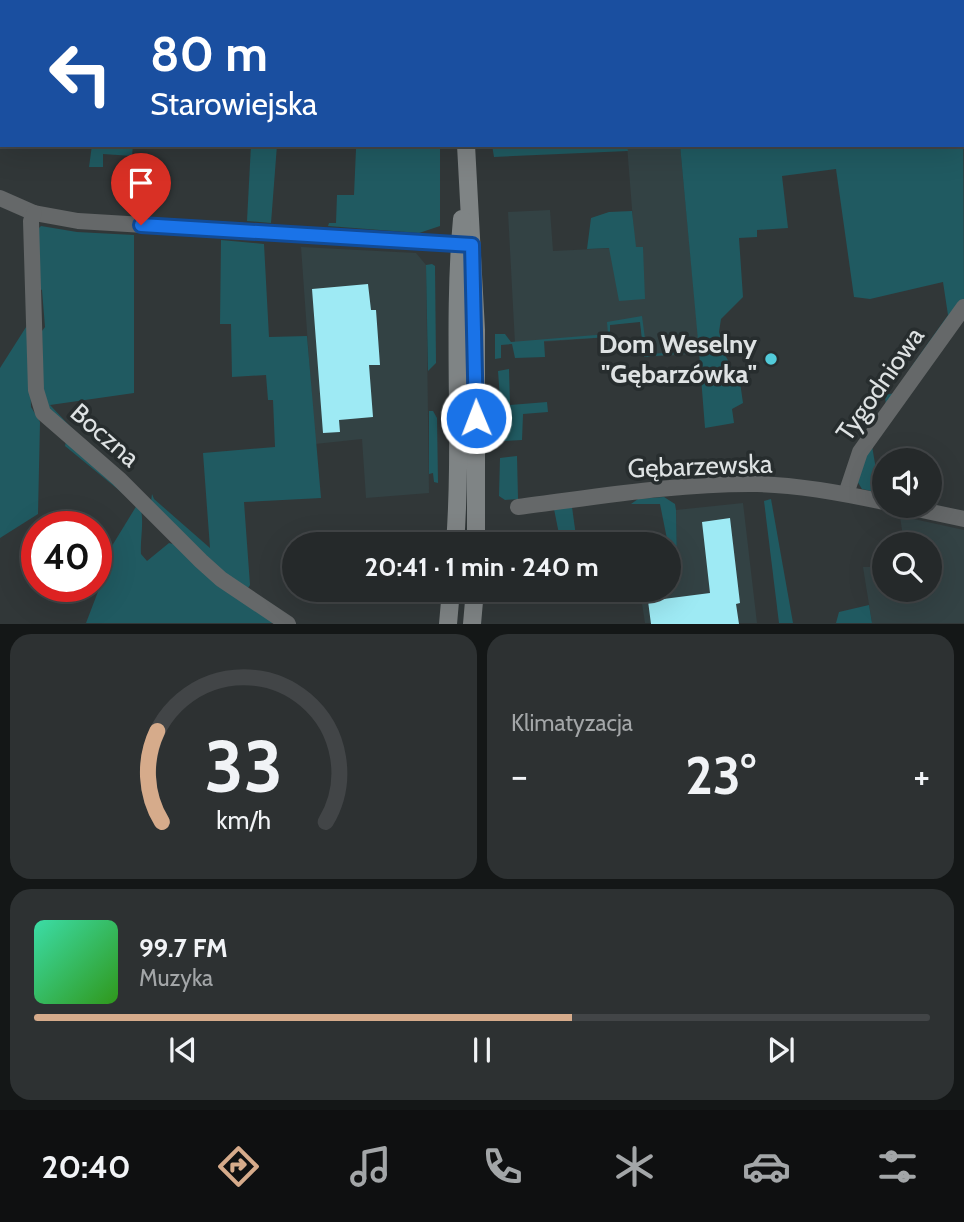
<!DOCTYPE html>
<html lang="pl">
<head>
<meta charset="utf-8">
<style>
	:root { --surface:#25292a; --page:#2d3132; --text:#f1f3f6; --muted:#a3a6a8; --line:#424547; --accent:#d6ab8b }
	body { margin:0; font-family:Cabin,sans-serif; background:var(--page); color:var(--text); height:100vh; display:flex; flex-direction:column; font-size:26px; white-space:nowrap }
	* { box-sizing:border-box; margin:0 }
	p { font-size:23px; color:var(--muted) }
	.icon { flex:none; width:38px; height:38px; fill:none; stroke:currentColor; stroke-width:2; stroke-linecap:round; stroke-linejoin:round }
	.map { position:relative; height:624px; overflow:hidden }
	.side { display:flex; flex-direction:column; gap:10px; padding:10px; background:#141717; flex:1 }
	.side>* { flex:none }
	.banner { position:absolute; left:0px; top:0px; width:964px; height:147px; box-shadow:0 7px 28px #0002,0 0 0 2px var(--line); background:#1a4fa0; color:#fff; overflow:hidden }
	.controls { position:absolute; left:872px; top:448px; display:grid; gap:14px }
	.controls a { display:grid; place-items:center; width:70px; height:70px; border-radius:50%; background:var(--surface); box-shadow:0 7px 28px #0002,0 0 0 2px var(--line); font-size:35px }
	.speed { position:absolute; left:21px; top:511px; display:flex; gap:14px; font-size:35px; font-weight:700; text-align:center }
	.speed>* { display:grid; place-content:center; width:91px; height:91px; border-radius:50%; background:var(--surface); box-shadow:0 7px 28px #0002,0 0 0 2px var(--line); line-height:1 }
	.speed .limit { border:10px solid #d22; background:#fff; color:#111 }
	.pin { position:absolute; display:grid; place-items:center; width:60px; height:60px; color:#fff; margin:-72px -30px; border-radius:50% 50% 50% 0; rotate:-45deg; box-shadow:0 0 7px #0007 }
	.pin .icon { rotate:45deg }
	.me { position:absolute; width:77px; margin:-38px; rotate:359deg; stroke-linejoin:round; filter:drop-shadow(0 0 5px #0008) }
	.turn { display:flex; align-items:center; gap:24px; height:147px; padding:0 35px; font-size:32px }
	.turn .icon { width:91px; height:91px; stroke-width:2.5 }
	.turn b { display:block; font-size:49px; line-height:60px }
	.big { font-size:52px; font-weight:800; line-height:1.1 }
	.side .widget { flex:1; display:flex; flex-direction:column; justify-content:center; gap:10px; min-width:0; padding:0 24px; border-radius:21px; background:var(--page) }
	.side .dial { align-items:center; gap:0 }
	.dial svg { height:182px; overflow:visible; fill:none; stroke:var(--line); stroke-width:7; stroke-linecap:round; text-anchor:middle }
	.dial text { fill:var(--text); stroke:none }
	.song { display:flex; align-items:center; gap:21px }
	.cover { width:84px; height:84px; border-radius:10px; background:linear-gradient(135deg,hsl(160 70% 55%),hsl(110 70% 35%)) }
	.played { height:7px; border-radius:4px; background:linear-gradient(90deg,var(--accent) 60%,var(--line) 60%) }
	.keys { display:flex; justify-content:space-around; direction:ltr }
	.heat { display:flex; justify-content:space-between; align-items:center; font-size:38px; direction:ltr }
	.side .tiles { flex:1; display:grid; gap:10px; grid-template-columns:1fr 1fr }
	.widget:last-child { grid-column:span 2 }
	.trip { position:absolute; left:282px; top:532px; width:399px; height:70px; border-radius:35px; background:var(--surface); box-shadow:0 7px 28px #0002,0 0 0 2px var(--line); font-weight:800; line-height:70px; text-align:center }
	.dock { display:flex; height:112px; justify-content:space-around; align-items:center; background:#0f1011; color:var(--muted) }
	.dock .icon { width:49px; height:49px }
	.dock .active { color:var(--accent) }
	.dock b { font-size:32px; color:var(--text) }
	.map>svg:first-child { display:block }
</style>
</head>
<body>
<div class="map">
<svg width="964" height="624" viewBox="0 0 964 624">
	<rect width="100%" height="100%" fill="#313738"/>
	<g fill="#334244">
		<path d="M627 145H680L700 354 644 357 640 321 610 325V337L515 344 508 212 550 210 553 251 635 247Z"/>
		<path d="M301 247 416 253 426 265 429 493 366 498 362 439 315 444Z"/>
		<path d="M743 503 757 623H645L640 590H668L669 569 677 560 676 510Z"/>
		<path d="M900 516 964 530V623H872L863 567H884V590H929V544H904Z"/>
	</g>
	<g fill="#205a61">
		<path d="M963 87 964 300 886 407 885 395 895 393 909 377V370L948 315 943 282 870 299 854 297 836 169 782 176 788 228 757 230V237L739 238 743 297 721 319 719 332 725 355 740 382 743 403 732 409 734 423 705 428 699 352 644 357 640 322 610 325V337L544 341 545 357 515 358 512 344 501 345V358L495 359V334H505L511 342 608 334 607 322 642 316 647 354 699 351 680 145H962Z"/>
		<path d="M92 145H133L132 156 103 154V167H89Z"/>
		<path d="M251 145H277L271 223 247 221Z"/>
		<path d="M317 145H440V226L419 233 328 226 329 223H336L337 195H354L356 149Z"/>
		<path d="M492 145H627L628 151 494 157Z"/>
		<path d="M632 211 636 247H643L645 299 619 301 609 248 587 249 591 218 609 212Z"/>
		<path d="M41 226 77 232 134 235V393L50 405 80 437 47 408 43 401 42 331 45 327 42 290 38 288 37 230Z"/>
		<path d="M221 240 264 244 269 337 307 336 321 498 244 502 250 585 246 591 230 581 151 502 152 494 154 499 210 548 203 453 275 447 273 400H268L266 375 232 377 231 324H220Z"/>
		<path d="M432 264 435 266 436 363 428 371 426 265Z"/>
		<path d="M28 324 31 407 40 422 38 514 0 538V368Z"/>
		<path d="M509 369 510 405 547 402 548 412 523 414 522 440 503 441 498 371Z"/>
		<path d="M429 411H433L437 418 438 483 434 482 433 473 429 474Z"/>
		<path d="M871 440 880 493 862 489 857 481Z"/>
		<path d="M66 441C85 454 137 487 141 510 144 524 140 540 141 554L147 561 169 543 173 544 276 623H86L99 589 96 572 137 505 65 446Z"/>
		<path d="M517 456 518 499 505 500 499 496 500 458Z"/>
		<path d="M664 497 675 504 676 510 677 560 669 569 668 544 660 504H631L638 499Z"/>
		<path d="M771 499 793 623H779L764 501Z"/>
		<path d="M572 507 576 536 560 539 554 509Z"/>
		<path d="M869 605 872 623H836L839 612Z"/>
	</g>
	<g fill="#9eeaf4">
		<path d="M368 284 371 310H376L380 365H369L373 417 339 420 340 432 323 433 312 289Z"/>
		<path d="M730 518 740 603 736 604 739 624H651L648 601 710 593 702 522Z"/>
	</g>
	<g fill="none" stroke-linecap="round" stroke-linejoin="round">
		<g stroke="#656869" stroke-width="16">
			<path d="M0 198 34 213 78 221 472 245"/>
			<path d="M34 213 31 221 36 390 43 413 119 479 201 561 221 579 288 624"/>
			<path d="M846 494 860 452 964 307"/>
			<path d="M903 506 964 519"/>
			<path d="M518 507C597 497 677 483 757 484 799 485 843 493 884 502"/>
		</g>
		<g stroke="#7f8485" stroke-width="18">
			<path d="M465 0V2"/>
			<path d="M466 145 476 330V544"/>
			<path d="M455 544C463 436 452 327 462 219"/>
			<path d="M448 624 451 590"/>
			<path d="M472 624 475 590"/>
		</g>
	</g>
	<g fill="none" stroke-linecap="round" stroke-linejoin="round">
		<g stroke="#114b97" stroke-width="18">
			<path id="route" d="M141 225 472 245 476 418"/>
		</g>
		<use href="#route" stroke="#1a73e8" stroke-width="12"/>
	</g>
	<circle fill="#52cbda" stroke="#272d2e" stroke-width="2.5" cx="771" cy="359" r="7"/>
	<g text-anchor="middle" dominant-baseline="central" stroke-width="7" stroke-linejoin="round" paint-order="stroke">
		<g font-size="26" font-weight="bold" fill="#dee2e3" stroke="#272d2e" text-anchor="end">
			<text x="757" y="344">Dom Weselny<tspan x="757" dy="30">"Gębarzówka"</tspan></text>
		</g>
		<g font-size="26" fill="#dee2e3" stroke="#272d2e">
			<text transform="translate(880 384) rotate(-55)">Tygodniowa</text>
			<text transform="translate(105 435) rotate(41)">Boczna</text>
			<text transform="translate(700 466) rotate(-2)">Gębarzewska</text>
		</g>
	</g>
</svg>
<div class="controls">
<a><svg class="icon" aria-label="sound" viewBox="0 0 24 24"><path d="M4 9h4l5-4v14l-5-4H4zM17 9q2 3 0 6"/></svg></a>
<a><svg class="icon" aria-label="search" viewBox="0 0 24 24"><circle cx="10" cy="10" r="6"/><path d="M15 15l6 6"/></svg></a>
</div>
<div class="speed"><div class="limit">40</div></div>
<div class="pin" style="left:141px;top:225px;background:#d93025"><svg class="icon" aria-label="arrive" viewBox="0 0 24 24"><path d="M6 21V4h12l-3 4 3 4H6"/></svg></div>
<svg class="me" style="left:476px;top:418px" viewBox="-20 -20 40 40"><circle r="17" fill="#1a73e8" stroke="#fff" stroke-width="3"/><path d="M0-11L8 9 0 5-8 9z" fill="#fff"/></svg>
<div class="trip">20:41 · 1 min · 240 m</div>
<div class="banner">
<div class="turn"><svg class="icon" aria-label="left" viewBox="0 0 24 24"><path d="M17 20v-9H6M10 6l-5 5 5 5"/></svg><div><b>80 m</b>Starowiejska</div></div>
</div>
</div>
<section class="side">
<div class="tiles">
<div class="widget dial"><svg viewBox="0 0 100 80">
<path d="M14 69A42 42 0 1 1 86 69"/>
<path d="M14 69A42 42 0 0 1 12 29" stroke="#d6ab8b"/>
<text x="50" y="56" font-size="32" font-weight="700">33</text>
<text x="50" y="72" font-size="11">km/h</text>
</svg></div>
<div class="widget"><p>Klimatyzacja</p>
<div class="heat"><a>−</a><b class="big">23°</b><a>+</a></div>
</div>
<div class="widget">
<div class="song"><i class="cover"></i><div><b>99.7 FM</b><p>Muzyka</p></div></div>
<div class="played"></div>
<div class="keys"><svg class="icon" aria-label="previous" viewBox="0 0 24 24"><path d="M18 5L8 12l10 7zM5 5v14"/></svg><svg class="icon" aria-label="pause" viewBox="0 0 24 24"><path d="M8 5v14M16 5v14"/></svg><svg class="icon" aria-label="next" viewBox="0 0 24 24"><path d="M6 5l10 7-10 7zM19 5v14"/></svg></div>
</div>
</div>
</section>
<nav class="dock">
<b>20:40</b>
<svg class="icon active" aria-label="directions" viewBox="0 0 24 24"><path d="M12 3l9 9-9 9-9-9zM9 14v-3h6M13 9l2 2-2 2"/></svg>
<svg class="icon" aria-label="music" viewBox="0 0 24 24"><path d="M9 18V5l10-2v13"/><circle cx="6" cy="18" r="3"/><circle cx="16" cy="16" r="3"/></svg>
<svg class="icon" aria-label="phone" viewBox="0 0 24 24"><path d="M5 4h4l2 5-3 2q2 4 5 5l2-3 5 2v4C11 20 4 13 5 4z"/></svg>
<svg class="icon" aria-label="climate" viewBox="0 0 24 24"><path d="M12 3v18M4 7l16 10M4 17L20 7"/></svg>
<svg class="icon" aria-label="car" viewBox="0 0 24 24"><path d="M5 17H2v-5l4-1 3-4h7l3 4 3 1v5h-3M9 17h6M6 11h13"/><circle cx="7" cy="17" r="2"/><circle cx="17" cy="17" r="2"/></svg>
<svg class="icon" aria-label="filters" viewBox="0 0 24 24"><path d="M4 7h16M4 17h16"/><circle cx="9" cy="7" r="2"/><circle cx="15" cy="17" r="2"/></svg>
</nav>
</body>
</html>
